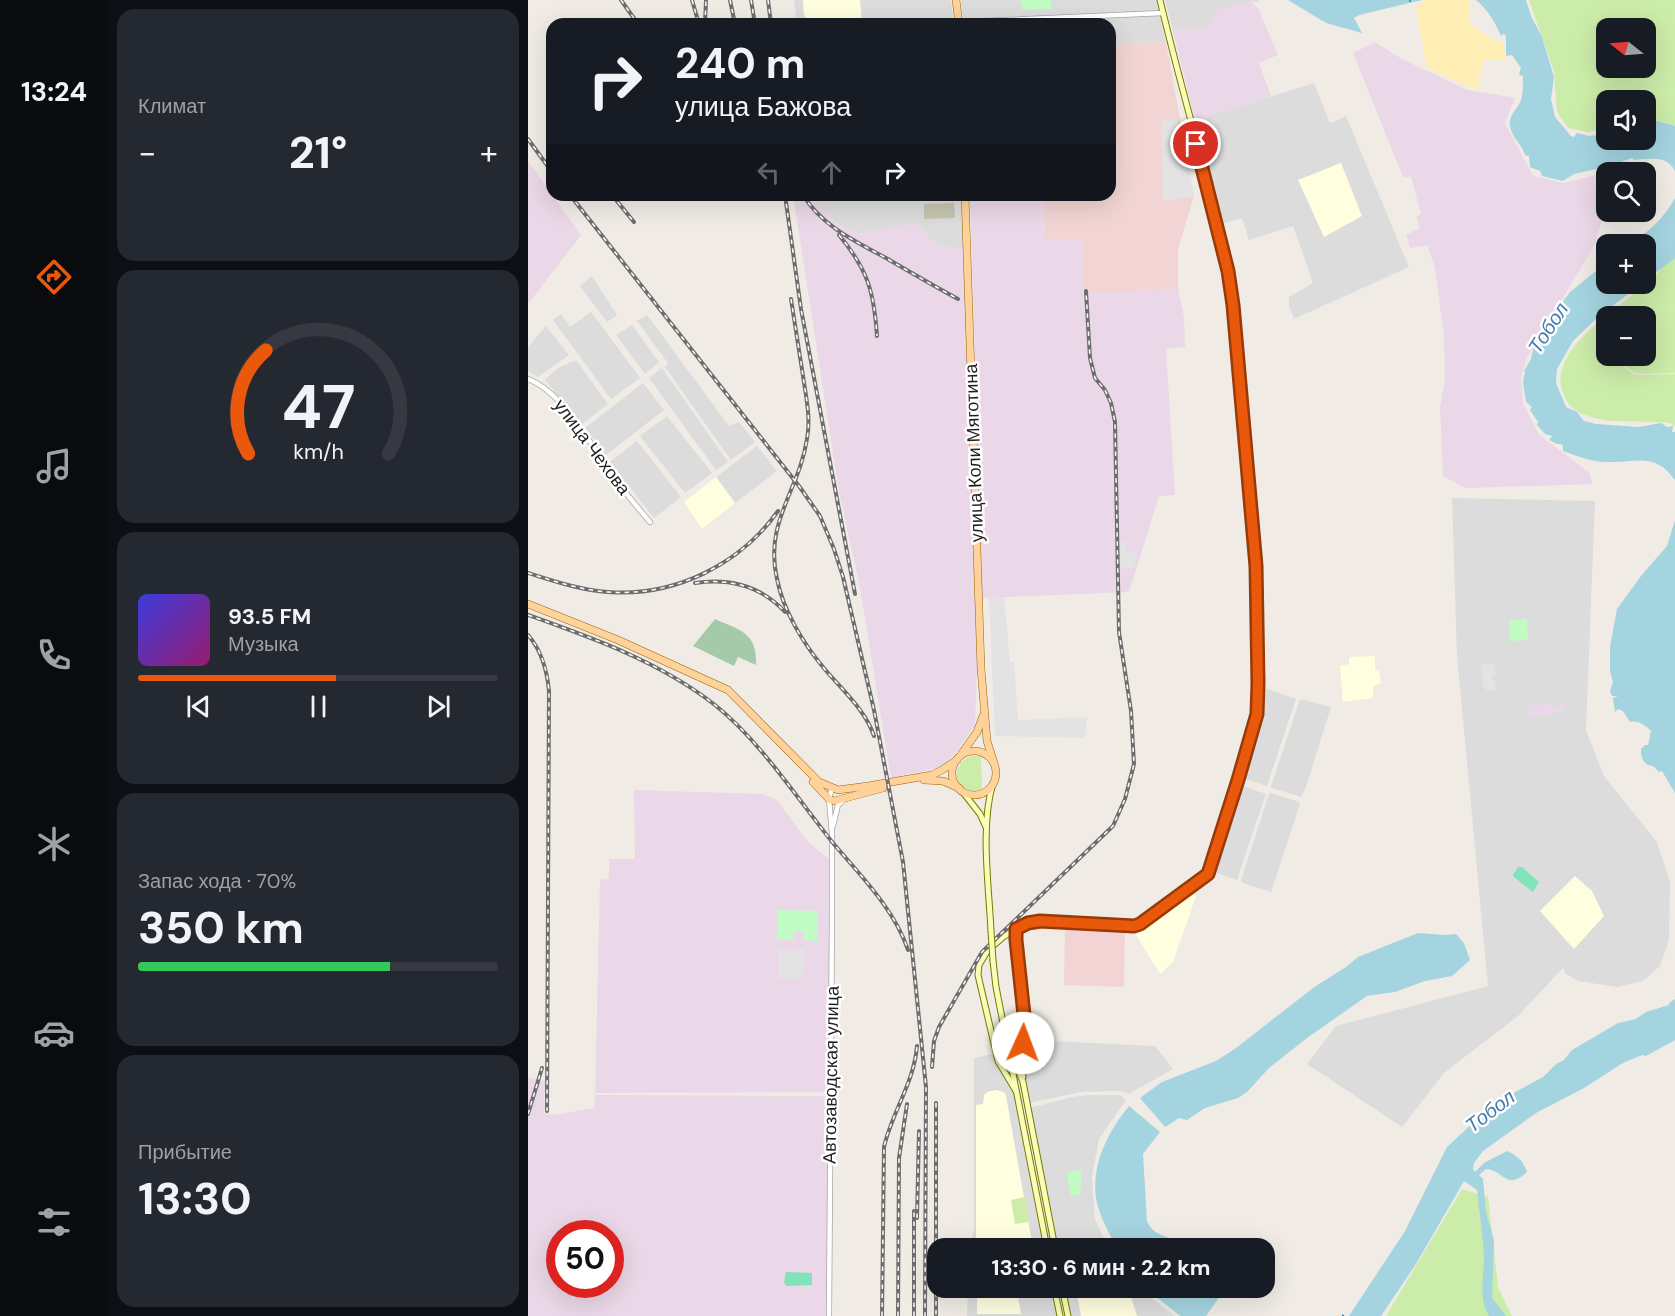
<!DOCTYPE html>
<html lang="ru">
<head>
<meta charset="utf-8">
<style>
	:root { --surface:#171b24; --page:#242831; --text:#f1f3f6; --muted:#9ea1a6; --line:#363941; --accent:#ea580c }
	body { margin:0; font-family:"DM Sans",sans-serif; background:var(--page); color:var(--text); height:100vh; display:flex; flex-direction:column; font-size:22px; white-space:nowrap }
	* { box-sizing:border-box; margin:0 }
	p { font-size:20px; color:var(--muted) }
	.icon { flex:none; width:33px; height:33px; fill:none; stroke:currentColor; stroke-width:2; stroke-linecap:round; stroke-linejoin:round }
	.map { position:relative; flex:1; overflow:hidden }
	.drawer { display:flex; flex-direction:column; gap:9px; padding:9px; background:#0d0f14; width:420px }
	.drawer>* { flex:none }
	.guide { position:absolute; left:18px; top:18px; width:570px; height:183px; border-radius:18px; box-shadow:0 6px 24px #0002; background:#171b24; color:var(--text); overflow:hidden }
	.needle { width:39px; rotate:287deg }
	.tools { position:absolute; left:1068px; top:18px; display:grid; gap:12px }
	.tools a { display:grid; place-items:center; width:60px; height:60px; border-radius:12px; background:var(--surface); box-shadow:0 6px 24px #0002; font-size:30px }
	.speed { position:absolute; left:18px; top:1220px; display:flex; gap:12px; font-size:30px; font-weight:700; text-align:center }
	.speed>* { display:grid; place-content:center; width:78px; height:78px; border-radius:50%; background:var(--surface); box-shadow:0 6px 24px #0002; line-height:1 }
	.speed .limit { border:9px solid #d22; background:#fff; color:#111 }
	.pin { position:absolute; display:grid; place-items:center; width:51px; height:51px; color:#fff; margin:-26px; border:3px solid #fff; border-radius:50%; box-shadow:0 2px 6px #0007 }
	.me { position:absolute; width:66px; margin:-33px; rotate:2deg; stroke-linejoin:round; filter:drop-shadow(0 0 4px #0008) }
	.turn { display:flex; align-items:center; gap:21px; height:126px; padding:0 30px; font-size:27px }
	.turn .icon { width:78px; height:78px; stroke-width:2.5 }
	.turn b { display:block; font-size:42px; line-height:51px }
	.lanes { display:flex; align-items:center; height:57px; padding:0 30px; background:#0003; justify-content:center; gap:30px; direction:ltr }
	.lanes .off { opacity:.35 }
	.big { font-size:45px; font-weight:700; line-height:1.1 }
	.drawer .tile { flex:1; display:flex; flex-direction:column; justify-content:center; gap:9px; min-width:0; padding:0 21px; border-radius:18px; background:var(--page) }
	.drawer .dial { align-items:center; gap:0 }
	.dial svg { height:156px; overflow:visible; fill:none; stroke:var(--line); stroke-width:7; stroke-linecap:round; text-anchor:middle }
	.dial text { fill:var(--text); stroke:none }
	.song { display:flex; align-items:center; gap:18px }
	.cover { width:72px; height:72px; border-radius:9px; background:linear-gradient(135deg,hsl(240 70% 55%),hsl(320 70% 35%)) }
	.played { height:6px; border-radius:3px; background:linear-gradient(90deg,var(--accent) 55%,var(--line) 55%) }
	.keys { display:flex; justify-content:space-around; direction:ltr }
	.heat { display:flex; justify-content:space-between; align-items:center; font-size:33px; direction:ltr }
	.charge { height:9px; border-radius:4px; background:linear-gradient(90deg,#34c759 70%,var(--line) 0) }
	.trip { position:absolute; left:399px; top:1238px; width:348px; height:60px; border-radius:18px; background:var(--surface); box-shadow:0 6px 24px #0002; font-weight:700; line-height:60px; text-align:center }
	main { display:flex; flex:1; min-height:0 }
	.menu { display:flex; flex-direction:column; width:108px; justify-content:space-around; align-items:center; background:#090b0e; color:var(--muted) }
	.menu .icon { width:42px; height:42px }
	.menu .active { color:var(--accent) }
	.menu b { font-size:27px; color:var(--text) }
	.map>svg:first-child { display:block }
</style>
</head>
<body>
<main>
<nav class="menu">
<b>13:24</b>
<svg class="icon active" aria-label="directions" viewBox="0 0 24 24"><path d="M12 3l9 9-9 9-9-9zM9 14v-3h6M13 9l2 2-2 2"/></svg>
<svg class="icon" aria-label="music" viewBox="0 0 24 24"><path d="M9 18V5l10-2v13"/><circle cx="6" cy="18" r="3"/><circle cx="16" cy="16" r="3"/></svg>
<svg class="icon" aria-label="phone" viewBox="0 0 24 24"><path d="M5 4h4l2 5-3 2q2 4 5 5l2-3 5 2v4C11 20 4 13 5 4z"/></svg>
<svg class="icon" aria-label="climate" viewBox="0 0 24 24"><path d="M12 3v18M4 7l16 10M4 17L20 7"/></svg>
<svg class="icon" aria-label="car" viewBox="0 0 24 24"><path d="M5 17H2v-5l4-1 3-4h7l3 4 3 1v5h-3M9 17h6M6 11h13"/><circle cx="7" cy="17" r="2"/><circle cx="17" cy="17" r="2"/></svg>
<svg class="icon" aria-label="filters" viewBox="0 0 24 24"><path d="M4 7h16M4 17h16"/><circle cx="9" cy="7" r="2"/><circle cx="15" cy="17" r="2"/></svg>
</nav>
<section class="drawer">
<div class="tile"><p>Климат</p>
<div class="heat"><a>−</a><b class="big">21°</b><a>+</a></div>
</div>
<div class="tile dial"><svg viewBox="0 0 100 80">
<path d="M14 69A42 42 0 1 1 86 69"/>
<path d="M14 69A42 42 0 0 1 23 16" stroke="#ea580c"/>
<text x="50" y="56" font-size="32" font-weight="700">47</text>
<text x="50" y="72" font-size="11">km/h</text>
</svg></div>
<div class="tile">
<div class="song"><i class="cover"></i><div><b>93.5 FM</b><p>Музыка</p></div></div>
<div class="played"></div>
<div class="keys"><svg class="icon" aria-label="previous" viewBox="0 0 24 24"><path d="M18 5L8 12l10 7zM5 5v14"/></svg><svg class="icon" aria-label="pause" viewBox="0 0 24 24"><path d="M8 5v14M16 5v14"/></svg><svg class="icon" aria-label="next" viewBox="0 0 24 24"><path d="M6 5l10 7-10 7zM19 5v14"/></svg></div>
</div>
<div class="tile"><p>Запас хода · 70%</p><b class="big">350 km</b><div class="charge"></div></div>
<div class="tile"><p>Прибытие</p><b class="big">13:30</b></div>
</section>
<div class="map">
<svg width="1147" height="1316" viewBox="0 0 1147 1316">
	<rect width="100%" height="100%" fill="#f0ece5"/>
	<g fill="#dddcdc">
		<path d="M266 0H423L426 24H269Z"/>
		<path d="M433 0H628L638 42 582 45V24H435Z"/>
		<path d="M637 0H730V2L722 1 679 28 645 31Z"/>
		<path d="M786 83 802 123 818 116 881 267 766 319 761 306V297L785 283 765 226 721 240 714 218 690 225 667 120Z"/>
		<path d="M278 195H433L435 249 410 246 389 223 331 234 313 226Z"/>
		<path d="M64 276 89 315 79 322 52 286Z"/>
		<path d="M63 312 112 378 83 399 25 320 33 314 42 327Z"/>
		<path d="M119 315 201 426 211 422 227 442 203 460 137 367 140 363 109 321Z"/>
		<path d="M104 325 131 362 117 374 88 335Z"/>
		<path d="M18 326 41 355 10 377 0 371V347Z"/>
		<path d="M48 360 80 404 53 425 17 380 30 368Z"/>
		<path d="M134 368 200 462 188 470 121 378Z"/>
		<path d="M115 383 136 410 78 455 57 428Z"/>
		<path d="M139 416 184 473 157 493 112 436Z"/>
		<path d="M109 441 153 497 126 518 82 462Z"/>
		<path d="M229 446 249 471 207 503 188 477Z"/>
		<path d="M924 498 1067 501 1058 730 1076 776 1129 842 1142 882 1141 940 1132 966 1115 981 1089 987 1050 981 1038 974 1035 968 990 1016 916 1073 874 1127 779 1064 808 1026 960 986 929 656Z"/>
		<path d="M733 687 768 699 739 786 715 778 714 776 730 717Z"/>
		<path d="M772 699 803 707 778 787 773 797 744 788 743 786Z"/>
		<path d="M713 785 738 794 709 880 686 872Z"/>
		<path d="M743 793 771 802 772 804 743 892 715 883 713 880 741 794Z"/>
		<path d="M501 1040 627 1046 645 1069 601 1094 592 1091 553 1092 501 1103 498 1083V1049Z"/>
		<path d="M465 1054 468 1064 486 1092 517 1248H443L446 1226V1058Z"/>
		<path d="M560 1095H592L598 1100 571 1139 564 1177 567 1219 580 1248H529L502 1108 544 1097Z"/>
		<path d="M440 1287H525L530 1316H439Z"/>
		<path d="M537 1287H609L647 1316H543Z"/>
	</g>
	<g fill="#f2d4d4">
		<path d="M638 42 666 196 650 249V289L556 293 553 240H517L515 195H582V45Z"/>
		<path d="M537 929 597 932 596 987 536 985Z"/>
	</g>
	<g fill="#ead7e7" fill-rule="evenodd">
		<path d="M722 1 730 8 750 55 731 63 743 96 667 120 645 31 679 28 689 10Z"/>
		<path d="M847 42 874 59 939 90 987 98 977 123 1005 176 1036 183 1075 173 1078 179V208L1066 246 999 358 993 377 995 403 1011 435 1061 472 1064 484 938 488 915 476 912 407 917 381 916 337 907 268 899 245 882 248 878 235 892 228 888 217 893 214 883 177H875L825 53Z"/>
		<path d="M0 161 53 235 0 304Z"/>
		<path d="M265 195H278L313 226 331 234 389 223 410 246 435 249 444 447 449 665 447 725 425 756 414 767 363 778 332 588 311 491Z"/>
		<path d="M442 195H515L517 240 553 239 556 293 650 289 656 317 657 347 638 349 647 495 631 496 601 592 454 598Z"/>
		<path d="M1036 703 1037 707H1033L1034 713 1002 716 1001 706 1024 704V707H1029V704Z"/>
		<path d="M106 790 233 794 248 799 280 842 303 861 301 1092 67 1093 72 880 81 879V859H107Z"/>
		<path d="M0 1078 17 1081 16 1113 26 1115 66 1108 67 1095 301 1096 300 1316H0ZM32 1233H82V1284H32Z"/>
	</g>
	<g fill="#fffedf">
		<path d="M275 0H332L334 22 282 24 276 15Z"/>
		<path d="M813 163 834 216 796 237 770 180Z"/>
		<path d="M188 477 207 503 174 529 156 502Z"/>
		<path d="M847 656V670L851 671 853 683 845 686V698L815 702 812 666 821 664V657Z"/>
		<path d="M1047 876 1064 891 1076 916 1046 949 1012 911Z"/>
		<path d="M664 893 668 896 645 962 632 974 608 935Z"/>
		<path d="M468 1090 476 1092 478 1096 505 1248H449L448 1246V1105L455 1104 456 1095 459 1092Z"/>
		<path d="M449 1287H488L493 1314H449Z"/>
		<path d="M548 1287H597L602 1294 609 1316H553Z"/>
	</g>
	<path fill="#c5c5b0" d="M426 203 427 218 396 219V204Z"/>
	<g fill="#cceca9" fill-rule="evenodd">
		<path d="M1001 0H1147V126L1135 121 1118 123V100H1078V129L1060 132 1040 128 1029 112 1026 71ZM1078 28H1118V68H1078Z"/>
		<path d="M1147 252V373L1109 374 1085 359 1107 375 1147 374V427L1142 423C1117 420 1084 425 1060 416 1047 412 1039 405 1035 393 1018 350 1093 306 1120 283 1130 274 1138 262 1147 252ZM1078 316H1118V356H1078Z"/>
		<path d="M443 756H453L454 791C429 798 418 766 443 756Z"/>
		<path d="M934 1189 960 1197 970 1287 984 1316H858Z"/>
		<path d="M497 1197 501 1222 487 1224 483 1200Z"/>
	</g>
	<path fill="#ffeeb4" d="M898 0H941V24L969 42 974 39 978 60 956 59 949 90 899 68 888 7Z"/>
	<path fill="#a5caaa" d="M187 619C213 631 229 632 228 665L210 657 206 666 165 646Z"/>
	<g fill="#c1fcc4">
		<path d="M493 0H523L524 9 494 10Z"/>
		<path d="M999 619 1000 640 982 641 981 620Z"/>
		<path d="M250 910 290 911 289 941 275 940V932H266V940H249Z"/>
		<path d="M554 1170 552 1194 543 1196 539 1172Z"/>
	</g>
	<g fill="#80e3ba">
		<path d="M990 867H994L1011 882 1005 892 986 877 985 875Z"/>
		<path d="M258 1272 284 1273V1285L258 1286 256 1282Z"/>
	</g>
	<g fill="#e3e3e3">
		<path d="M649 119 651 137H656L666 196 635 201 633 120Z"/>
		<path d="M590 540H598L599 553H610L606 568H592Z"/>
		<path d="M476 597 482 662H486L490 720 559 717 557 738 467 736 461 598Z"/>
		<path d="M966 664 967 676H964V680H967L968 690 958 691V687H955L953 665Z"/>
		<path d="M251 949H276L275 979H251Z"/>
	</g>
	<g fill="#a4d4e0">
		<path d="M760 0H894L831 15 826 18 834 33 798 23Z"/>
		<path d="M948 0H998L1003 16 1014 37 1026 77 1023 99 1027 117 1043 136 1046 137 1049 133 1061 136 1078 134V140H1118V123L1130 121 1145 125 1147 126V171C1139 155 1121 159 1106 160L1104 158 1082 166 1046 174 1035 181 1014 176 1012 171 1002 167 1001 156 997 155C994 144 985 139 982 127 980 115 989 110 993 100 995 94 995 84 995 76L991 75 993 68 984 55 978 56V36L976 34 973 36C967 22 960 10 948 0Z"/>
		<path d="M1147 198V258L1118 280V244H1103C1121 231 1136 218 1147 198Z"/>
		<path d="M1078 263V284H1113L1069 318 1045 341 1029 369 1028 383 1038 407 1049 412 1056 421 1068 424 1111 427 1133 423 1139 427 1145 426 1144 432H1147V480C1128 454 1113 461 1085 462 1067 463 1051 457 1035 451V446L1033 444H1029L1021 440 1024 436 1017 434 1009 425 1010 422 1002 410 1004 407 998 402C997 392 993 383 997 373L996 371 1003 359 1005 349 1010 342H1007L1016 327 1022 324 1028 311 1042 292Z"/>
		<path d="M1147 520V793L1134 771 1131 772 1125 766C1115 765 1113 758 1113 749L1117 745H1120L1123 731C1117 725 1110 720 1102 722L1095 711 1090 709 1087 712 1085 698 1090 696H1084L1082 691 1085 682 1082 671V647L1089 609 1113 576 1139 546Z"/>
		<path d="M890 933 917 935 928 934 936 943 942 960 924 976 897 981 867 992 839 996 779 1038 741 1068 719 1092 710 1098 677 1108 659 1120 651 1118 637 1127 612 1098 634 1082 688 1061 708 1048 785 988 818 967 830 957Z"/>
		<path d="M1147 999V1040L1118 1056 1114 1055 1095 1063 1056 1088 1008 1113 955 1151 946 1163 945 1169 947 1172 956 1163 979 1151C990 1156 995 1161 999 1172 978 1191 977 1171 958 1169L951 1175 955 1179 958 1213 966 1240 964 1298 978 1316H961C950 1298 956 1276 956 1256 955 1234 951 1212 949 1190L936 1181 888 1264 853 1316H821L877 1231 919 1147 965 1104 1015 1077 1028 1064 1036 1060 1044 1050 1090 1023 1108 1019 1118 1012 1141 1005V1003Z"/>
		<path d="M601 1106 632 1132 615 1154 619 1221C626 1237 636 1233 648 1242L650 1248H589C583 1236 575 1223 571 1210 559 1172 578 1134 601 1106Z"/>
		<path d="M616 1287H688L695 1292 678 1316H652Z"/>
	</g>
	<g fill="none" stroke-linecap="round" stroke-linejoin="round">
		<g stroke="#447aac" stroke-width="1.5" stroke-dasharray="8 6" stroke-linecap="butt">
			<path d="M882 0V2"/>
			<path d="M814 1315 816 1316"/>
		</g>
		<g stroke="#a6a6a6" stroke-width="6">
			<g id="tertiary">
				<path d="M431 22 635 13"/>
				<path d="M0 379C35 392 63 445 84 475 96 491 109 507 122 522"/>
				<path d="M305 826 310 805 317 799"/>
				<path d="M301 1316 304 914V834L301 799 304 788"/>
			</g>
		</g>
		<g stroke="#727c00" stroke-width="7">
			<g id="secondary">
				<path d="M434 791 452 814 458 827"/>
				<path d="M488 929V940L497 1024 494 1056 495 1077"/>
				<path d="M463 931C461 887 452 826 465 783"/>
				<path d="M465 961 468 987 519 1248"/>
				<path d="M484 1055 495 1082 527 1248"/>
				<path d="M488 1091 470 1061 450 975 451 965 460 950 475 937 495 925 512 921 606 926 628 913 680 874 710 780 729 707 728 566 706 305C688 202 656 102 632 0"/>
				<path d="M526 1287 532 1316"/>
				<path d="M534 1287 540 1316"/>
			</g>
		</g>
		<g stroke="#9a6300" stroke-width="8">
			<g id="primary">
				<path d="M428 0 431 24"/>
				<path d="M437 195 453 669 459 741 466 763"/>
				<path d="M0 604 90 640 200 690 291 782 310 790 340 786 404 775 414 770 429 760"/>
				<circle cx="446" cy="773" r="22"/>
				<path d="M434 753 449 732 455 716"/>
				<path d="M396 780 415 781 431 788"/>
				<path d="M285 782 301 799 306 801 355 788"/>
			</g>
		</g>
		<use href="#tertiary" stroke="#fff" stroke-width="4.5"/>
		<use href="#secondary" stroke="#fafcb7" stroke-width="5"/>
		<use href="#primary" stroke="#ffd29b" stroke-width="7"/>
		<g stroke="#6d6d6d" stroke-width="4">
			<g id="rail">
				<path d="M93 0 110 24"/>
				<path d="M164 0 171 24"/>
				<path d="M202 0 207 24"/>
				<path d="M223 0 227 24"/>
				<path d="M240 0 243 24"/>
				<path d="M177 24 178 0"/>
				<path d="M0 139 24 172"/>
				<path d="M42 195 271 486 292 516 306 549 315 577 346 710 375 862 398 1087 397 1316"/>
				<path d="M84 195 106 222"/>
				<path d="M257 195 273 309 327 594"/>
				<path d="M275 195C294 226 327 241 358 258 382 272 406 286 430 299"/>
				<path d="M311 235C340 270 346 292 349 336"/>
				<path d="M263 299C267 325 271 350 275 376 278 397 283 418 279 439 271 491 236 522 249 579 255 610 275 643 295 667 313 689 337 709 346 736"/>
				<path d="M0 573C26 581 52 590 80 592 146 597 212 565 250 511"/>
				<path d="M167 583C201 578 233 586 257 612"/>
				<path d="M0 615C65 638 132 662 187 705 232 741 269 798 305 843 332 875 367 910 380 950"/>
				<path d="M0 635C14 651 19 670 21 691L19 1111"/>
				<path d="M404 1067 406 1041 411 1027 454 952 585 826 597 799 606 764 603 711 591 632 587 422 583 403 577 390 567 378 562 358 558 291"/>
				<path d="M408 1103V1316"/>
				<path d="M0 1114 14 1068"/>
				<path d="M389 1218 391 1131"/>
				<path d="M354 1316 356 1147C364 1112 386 1083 389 1046"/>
				<path d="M370 1316 371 1158 379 1104"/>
				<path d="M386 1316V1211"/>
			</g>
		</g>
		<use href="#rail" stroke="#fff" stroke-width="1.5" stroke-dasharray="4.5" stroke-linecap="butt"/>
		<g stroke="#727c00" stroke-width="7" stroke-linecap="butt">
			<path id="secondary-bridge" d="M463 931 465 961"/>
		</g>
		<use href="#secondary-bridge" stroke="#fafcb7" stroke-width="5"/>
	</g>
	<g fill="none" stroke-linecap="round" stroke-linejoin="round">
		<g stroke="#983908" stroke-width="15">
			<path id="route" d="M495 1043 497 1024 488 940V929L500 923 512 921 606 926 612 924 680 874 710 780 729 714 730 683 728 566 705 305 700 271 668 144"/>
		</g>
		<use href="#route" stroke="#ea580c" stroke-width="10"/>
	</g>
	<g text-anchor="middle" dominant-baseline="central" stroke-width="5" stroke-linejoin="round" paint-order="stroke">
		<g font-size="18" fill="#1f1f1f" stroke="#fff">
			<text transform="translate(64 447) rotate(53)">улица Чехова</text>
			<text transform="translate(446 453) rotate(-92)">улица Коли Мяготина</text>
			<text transform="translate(303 1075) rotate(-89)">Автозаводская улица</text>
		</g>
		<g font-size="20" font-style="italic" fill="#447aac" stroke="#fff">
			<text transform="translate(1020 328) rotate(-57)">Тобол</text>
			<text transform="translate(962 1111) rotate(-37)">Тобол</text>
		</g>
	</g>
</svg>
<div class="tools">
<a><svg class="needle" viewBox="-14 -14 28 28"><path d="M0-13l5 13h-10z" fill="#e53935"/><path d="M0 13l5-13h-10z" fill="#9ea1a6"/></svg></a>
<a><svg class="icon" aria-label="sound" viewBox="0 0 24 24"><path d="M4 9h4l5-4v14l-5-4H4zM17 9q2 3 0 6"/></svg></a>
<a><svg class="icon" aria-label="search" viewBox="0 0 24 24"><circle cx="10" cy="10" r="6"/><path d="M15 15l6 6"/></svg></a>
<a>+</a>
<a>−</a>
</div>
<div class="speed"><div class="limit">50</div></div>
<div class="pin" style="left:668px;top:144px;background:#d93025"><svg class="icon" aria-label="arrive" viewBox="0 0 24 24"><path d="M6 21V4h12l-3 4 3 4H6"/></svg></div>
<svg class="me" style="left:495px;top:1043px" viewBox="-20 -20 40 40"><circle r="19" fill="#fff"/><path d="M0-13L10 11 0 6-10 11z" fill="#ea580c"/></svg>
<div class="trip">13:30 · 6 мин · 2.2 km</div>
<div class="guide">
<div class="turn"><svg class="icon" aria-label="right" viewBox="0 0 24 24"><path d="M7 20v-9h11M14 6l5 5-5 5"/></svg><div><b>240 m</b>улица Бажова</div></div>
<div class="lanes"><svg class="icon off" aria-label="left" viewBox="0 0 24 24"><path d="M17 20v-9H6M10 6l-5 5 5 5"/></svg><svg class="icon off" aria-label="ahead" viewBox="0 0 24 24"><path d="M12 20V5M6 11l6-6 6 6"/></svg><svg class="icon" aria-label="right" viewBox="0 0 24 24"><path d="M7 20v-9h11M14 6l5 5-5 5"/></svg></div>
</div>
</div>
</main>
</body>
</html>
